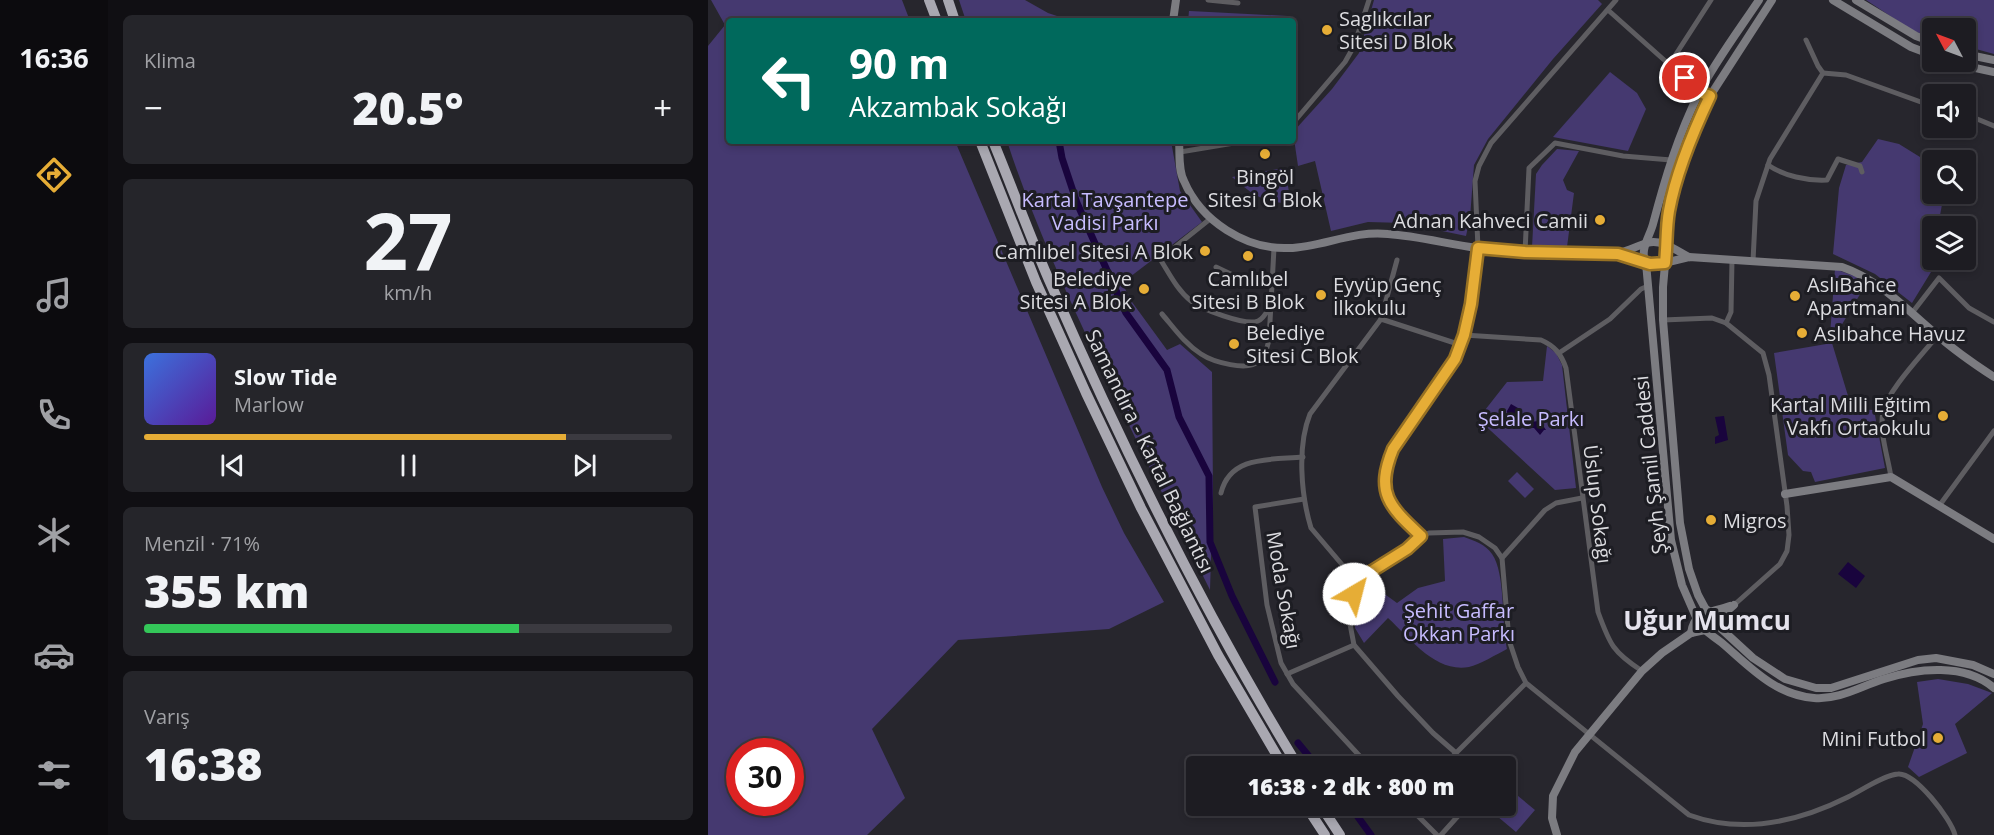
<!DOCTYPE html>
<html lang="tr">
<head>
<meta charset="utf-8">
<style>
	:root { --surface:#1d1c22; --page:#25252a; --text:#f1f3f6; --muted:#a0a1a5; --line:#3b3a40; --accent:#e6ad36 }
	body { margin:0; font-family:"Open Sans",sans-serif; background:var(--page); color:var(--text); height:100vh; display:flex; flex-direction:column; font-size:22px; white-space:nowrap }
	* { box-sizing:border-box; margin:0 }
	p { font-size:20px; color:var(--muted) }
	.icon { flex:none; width:33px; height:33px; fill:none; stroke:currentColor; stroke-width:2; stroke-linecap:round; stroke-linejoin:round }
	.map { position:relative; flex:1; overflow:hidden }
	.details { display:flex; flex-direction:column; gap:15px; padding:15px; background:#100f13; width:600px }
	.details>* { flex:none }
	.hud { position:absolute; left:18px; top:18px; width:570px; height:126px; border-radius:6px; box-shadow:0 3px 9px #0003,0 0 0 2px var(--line); background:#00695c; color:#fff; overflow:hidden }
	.needle { width:39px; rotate:311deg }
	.buttons { position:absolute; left:1214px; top:18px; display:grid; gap:12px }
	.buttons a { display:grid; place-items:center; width:54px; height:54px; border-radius:6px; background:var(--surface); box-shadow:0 3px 9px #0003,0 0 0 2px var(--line); font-size:30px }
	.speed { position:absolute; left:18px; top:738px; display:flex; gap:12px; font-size:30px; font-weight:700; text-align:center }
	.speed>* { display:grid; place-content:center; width:78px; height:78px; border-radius:50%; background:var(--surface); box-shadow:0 3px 9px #0003,0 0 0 2px var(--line); line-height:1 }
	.speed .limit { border:9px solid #d22; background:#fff; color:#111 }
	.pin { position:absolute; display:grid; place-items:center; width:51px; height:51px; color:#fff; margin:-26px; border:3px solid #fff; border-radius:50%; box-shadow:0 2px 6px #0007 }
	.me { position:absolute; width:66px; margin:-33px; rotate:37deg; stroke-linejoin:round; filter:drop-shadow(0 0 4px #0008) }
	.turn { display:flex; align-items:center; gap:21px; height:126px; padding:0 24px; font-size:27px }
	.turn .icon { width:78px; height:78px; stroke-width:2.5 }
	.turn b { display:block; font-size:42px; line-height:51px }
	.big { font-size:45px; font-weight:800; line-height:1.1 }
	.details .card { flex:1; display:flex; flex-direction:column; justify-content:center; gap:9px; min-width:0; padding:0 21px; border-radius:9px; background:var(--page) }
	.details .dial { align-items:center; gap:0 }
	.dial b { font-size:78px; line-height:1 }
	.song { display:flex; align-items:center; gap:18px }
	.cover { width:72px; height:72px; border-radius:9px; background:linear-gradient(135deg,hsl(220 70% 55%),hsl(270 70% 35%)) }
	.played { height:6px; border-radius:3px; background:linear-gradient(90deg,var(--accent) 80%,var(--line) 80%) }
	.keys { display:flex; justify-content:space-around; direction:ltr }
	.heat { display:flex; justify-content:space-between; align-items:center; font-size:33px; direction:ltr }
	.charge { height:9px; border-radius:4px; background:linear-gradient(90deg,#34c759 71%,var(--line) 0) }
	.trip { position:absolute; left:478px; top:756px; width:330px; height:60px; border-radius:6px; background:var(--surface); box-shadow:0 3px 9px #0003,0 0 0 2px var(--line); font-weight:800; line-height:60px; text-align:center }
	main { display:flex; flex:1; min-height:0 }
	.tabs { display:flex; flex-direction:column; width:108px; justify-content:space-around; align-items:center; background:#0c0b0e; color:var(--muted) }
	.tabs .icon { width:42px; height:42px }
	.tabs .on { color:var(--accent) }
	.tabs b { font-size:27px; color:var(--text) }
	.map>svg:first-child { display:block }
</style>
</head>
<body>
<main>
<nav class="tabs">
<b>16:36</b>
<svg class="icon on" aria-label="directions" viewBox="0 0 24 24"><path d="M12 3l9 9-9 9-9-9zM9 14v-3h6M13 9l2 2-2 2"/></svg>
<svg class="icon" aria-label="music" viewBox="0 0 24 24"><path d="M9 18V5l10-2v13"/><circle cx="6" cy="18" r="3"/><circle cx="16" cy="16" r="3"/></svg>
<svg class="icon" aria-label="phone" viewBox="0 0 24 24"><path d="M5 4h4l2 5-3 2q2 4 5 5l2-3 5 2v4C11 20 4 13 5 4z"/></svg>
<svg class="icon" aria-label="climate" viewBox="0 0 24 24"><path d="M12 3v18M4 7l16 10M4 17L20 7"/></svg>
<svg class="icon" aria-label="car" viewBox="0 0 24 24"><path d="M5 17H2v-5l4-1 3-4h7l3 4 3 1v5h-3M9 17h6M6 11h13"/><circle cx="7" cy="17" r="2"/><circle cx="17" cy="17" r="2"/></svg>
<svg class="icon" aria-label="filters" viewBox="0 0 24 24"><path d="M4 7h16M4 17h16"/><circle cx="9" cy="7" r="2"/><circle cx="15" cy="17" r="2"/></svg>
</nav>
<section class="details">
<div class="card"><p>Klima</p>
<div class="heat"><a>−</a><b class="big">20.5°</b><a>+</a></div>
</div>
<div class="card dial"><b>27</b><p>km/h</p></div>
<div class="card">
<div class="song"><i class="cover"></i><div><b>Slow Tide</b><p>Marlow</p></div></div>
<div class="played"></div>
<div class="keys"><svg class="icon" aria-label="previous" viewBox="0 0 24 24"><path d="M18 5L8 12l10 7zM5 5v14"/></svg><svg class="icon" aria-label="pause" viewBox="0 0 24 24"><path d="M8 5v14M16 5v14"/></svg><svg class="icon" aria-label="next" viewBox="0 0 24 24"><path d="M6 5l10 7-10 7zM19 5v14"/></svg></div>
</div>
<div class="card"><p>Menzil · 71%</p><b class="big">355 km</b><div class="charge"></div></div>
<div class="card"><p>Varış</p><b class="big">16:38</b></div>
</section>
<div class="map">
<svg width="1286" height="835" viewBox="0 0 1286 835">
	<rect width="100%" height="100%" fill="#27262d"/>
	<g fill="#453970" fill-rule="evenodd">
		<path d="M3 0H194L202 21H21V141H247L394 487 416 533 456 602 401 629 250 640 164 729 197 798 159 835H0V46L17 25ZM32 752H82V802H32Z"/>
		<path d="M251 0H317L340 13 364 21H258Z"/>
		<path d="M666 0H890L894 4 845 59 780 139 766 165 762 218 758 236 696 223 660 222 623 231 607 161 590 166 585 132 624 89 651 53Z"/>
		<path d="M1158 0H1286V54L1257 46V28H1224V37L1205 31Z"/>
		<path d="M481 11H482L580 16 579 21H480Z"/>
		<path d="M902 72 929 93 938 109 920 151 845 137Z"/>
		<path d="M1170 139 1191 144 1212 157 1224 162V194H1236L1230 226H1224V260H1234L1233 267 1223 272 1204 303 1167 274 1125 254 1131 188 1138 165 1154 162Z"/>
		<path d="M299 141H463L472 191 494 222 414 283 424 302 459 350 472 344 504 372 505 494 502 590C466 518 431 446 396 373 360 297 325 221 299 141Z"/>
		<path d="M849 149 871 151 855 180 859 190 866 193 859 247H824L828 174 834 165Z"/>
		<path d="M576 168 582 196 577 203C552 202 542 192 524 177Z"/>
		<path d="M1127 269 1160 281 1130 331 1122 335Z"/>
		<path d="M1124 343 1144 409 1166 410 1177 468 1107 482 1103 472 1095 471 1080 455 1066 353Z"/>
		<path d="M839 346 848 353 854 365 868 488 847 490 770 419 799 382 835 381Z"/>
		<path d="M809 472 826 489 817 498 800 481Z"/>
		<path d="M756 537C767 541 777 544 784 554 798 574 793 623 799 649 789 654 771 665 761 667 727 673 702 638 680 618L656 643 647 628 648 615 654 588 660 582 689 603 710 588 737 581 735 539Z"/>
		<path d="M1230 679 1260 684 1284 693 1247 724 1259 753 1211 777 1200 767 1215 724 1209 682Z"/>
		<path d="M798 786 827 810 808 832 777 806H798Z"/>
	</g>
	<g fill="#19043d">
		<path d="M803 404 810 408 807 413 809 419 819 422 832 421 838 430H836L832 435 826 428 804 427 803 422 800 419 799 411Z"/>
		<path d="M1016 416 1020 440 1007 444V437L1011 435 1007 417Z"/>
		<path d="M1140 562 1157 576 1148 588 1130 574Z"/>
	</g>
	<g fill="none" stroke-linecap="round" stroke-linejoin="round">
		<g stroke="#19043d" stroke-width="7">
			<path d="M351 141 354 158 369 203 418 313 459 370 471 417 501 476 502 542 524 596 567 682"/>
			<path d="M590 743 609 766"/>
			<path d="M642 806 663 835"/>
		</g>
		<g stroke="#5e5d61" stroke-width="5">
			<path d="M500 0 530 3"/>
			<path d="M900 10 992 92 1002 96"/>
			<path d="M1098 40 1110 66 1115 73"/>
			<path d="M961 65 1003 0"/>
			<path d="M1257 114 1286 126"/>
			<path d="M585 123 637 62 646 46 661 0"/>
			<path d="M472 152 538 141"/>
			<path d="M1060 165C1076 176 1099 181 1119 180L1130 159 1152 166 1154 172"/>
			<path d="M502 219 452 259C461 273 469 290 483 301 493 309 537 326 550 321 555 319 559 312 562 307"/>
			<path d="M817 252 821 168 847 143 915 156 963 160"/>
			<path d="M1045 261 1048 201 1062 159 1115 73 1138 75 1224 106"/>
			<path d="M508 267 529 277 564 281"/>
			<path d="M1204 313 1231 278 1261 308 1286 322"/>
			<path d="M454 314C466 328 477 344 493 354 505 362 540 372 551 361 557 356 559 348 561 340L566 248"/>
			<path d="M673 319 689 260"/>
			<path d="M955 320 1004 318 1018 323 1055 353 1061 375 1079 506 1081 535 1079 551 1072 564 1026 605"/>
			<path d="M1018 323 1023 312 1024 260"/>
			<path d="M756 335 833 340C847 346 853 354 858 368L890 612C902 645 905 652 934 671"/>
			<path d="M851 353 902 319 933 289 940 286"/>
			<path d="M1183 477C1180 457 1171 432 1175 412 1179 391 1215 354 1229 336"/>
			<path d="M513 493C522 455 563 460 595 457"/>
			<path d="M596 499 547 507 559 605 573 663 585 684 661 766"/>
			<path d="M1231 506 1286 431"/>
			<path d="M713 536C681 507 667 492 685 449L747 359 756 335 763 304 770 248 767 181 771 166 783 143 908 0"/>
			<path d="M794 558 837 510 848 503 874 498"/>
			<path d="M648 581 603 528C593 495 589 446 602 414L673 319 753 345"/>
			<path d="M579 674 646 645"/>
			<path d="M818 683 748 753 725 733 690 696 646 645 642 624 648 581 699 549 713 536 721 533 755 532 771 537 787 548 794 558 801 640 810 667 818 683 981 815C1036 835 1090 822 1140 797 1154 790 1176 775 1190 774 1207 772 1243 819 1247 835"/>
			<path d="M736 766 748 753"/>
			<path d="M700 806 729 835"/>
			<path d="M733 835 759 806"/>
		</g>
		<g stroke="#7c7c81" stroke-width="8">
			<path d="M1051 0C1031 30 1007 62 991 93 970 135 957 179 945 224 942 236 931 250 938 263L963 540 974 585 991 624 996 629C1001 634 1008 638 1014 643 1042 667 1067 695 1106 698 1132 700 1153 686 1176 679 1210 668 1257 663 1286 688"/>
			<path d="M1064 0 1002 96 971 173 962 208 955 287V320L972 523 981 569 990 595 997 608 1005 615 1008 624 1045 658 1077 679 1108 688H1123L1210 660 1228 658 1265 665 1286 674"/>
			<path d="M1125 0 1203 47 1224 55"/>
			<path d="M1148 0 1208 36 1224 42"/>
			<path d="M465 21 468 0"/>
			<path d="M1257 54 1286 60"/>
			<path d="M1240 62 1286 72"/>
			<path d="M471 141C472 154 470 170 476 181 493 221 538 250 581 248 614 247 646 230 680 234 710 236 739 244 769 248 816 255 864 253 910 253 920 251 929 246 939 243 953 238 969 251 981 257"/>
			<path d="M912 254 942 264H952L981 257 1134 267C1172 280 1199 310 1229 335 1246 350 1266 364 1286 377"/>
			<path d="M1077 494 1183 477 1286 539"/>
			<path d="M983 633C986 610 1004 613 1022 606"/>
			<path d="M849 835 844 818 845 796 867 752 934 671 954 653 983 633 997 630 1026 605"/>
		</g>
		<g stroke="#a9a8b1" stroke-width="10">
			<path d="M221 0 229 21"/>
			<path d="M240 0 247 21"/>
			<path d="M272 141 328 282 378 393 433 508 510 655 575 766"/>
			<path d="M285 141C304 187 321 234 341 280 414 447 495 611 590 766"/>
			<path d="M598 806 617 835"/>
			<path d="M613 806 632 835"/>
		</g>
	</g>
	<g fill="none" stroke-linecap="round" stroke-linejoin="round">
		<g stroke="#967023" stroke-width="15">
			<path id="route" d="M646 594 648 581 699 549 713 536C681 506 667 493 685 449L747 359 756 335 763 304 770 248 817 252 910 254 942 264 957 263C959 245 958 228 961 211 968 172 985 132 1002 96L992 92 977 78"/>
		</g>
		<use href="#route" stroke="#e6ad36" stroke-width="10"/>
	</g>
	<g fill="#e6ad36" stroke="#1d1d23" stroke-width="2">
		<circle cx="619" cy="30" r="6"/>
		<circle cx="557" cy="154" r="6"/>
		<circle cx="892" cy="220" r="6"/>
		<circle cx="497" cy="251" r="6"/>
		<circle cx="540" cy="256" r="6"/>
		<circle cx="436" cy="289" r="6"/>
		<circle cx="613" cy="295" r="6"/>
		<circle cx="1087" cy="296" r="6"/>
		<circle cx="1094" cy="333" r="6"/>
		<circle cx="526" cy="344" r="6"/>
		<circle cx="1235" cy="416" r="6"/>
		<circle cx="1003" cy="520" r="6"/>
		<circle cx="1230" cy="738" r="6"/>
	</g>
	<g text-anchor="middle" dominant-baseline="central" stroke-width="6" stroke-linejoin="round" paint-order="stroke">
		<g font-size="20" fill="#dcdce0" stroke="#1d1d23" text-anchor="start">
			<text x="631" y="18">Saglıkcılar<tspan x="631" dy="23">Sitesi D Blok</tspan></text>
			<text x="557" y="176" text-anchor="middle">Bingöl<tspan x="557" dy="23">Sitesi G Blok</tspan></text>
			<text x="880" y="220" text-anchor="end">Adnan Kahveci Camii</text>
			<text x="485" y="251" text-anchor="end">Camlıbel Sitesi A Blok</text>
			<text x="424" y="278" text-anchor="end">Belediye<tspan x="424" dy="23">Sitesi A Blok</tspan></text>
			<text x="540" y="278" text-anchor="middle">Camlıbel<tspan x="540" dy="23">Sitesi B Blok</tspan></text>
			<text x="625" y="284">Eyyüp Genç<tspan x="625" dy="23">İlkokulu</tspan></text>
			<text x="1099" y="284">AslıBahce<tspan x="1099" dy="23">Apartmanı</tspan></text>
			<text x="538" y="332">Belediye<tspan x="538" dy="23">Sitesi C Blok</tspan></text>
			<text x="1106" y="333">Aslıbahce Havuz</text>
			<text x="1223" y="404" text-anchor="end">Kartal Milli Eğitim<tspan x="1223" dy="23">Vakfı Ortaokulu</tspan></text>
			<text x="1015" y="520">Migros</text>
			<text x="1218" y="738" text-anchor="end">Mini Futbol</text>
		</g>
		<g font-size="20" fill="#c7bcff" stroke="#1d1d23">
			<text x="397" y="199">Kartal Tavşantepe<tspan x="397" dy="23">Vadisi Parkı</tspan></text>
			<text x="823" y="418">Şelale Parkı</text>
			<text x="751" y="610">Şehit Gaffar<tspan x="751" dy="23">Okkan Parkı</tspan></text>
		</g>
		<g font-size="20" fill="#dcdce0" stroke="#1d1d23">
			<text transform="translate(442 451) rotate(64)">Samandıra - Kartal Bağlantısı</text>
			<text transform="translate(942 465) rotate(-96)">Şeyh Şamil Caddesi</text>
			<text transform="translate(890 504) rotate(83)">Üslup Sokağı</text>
			<text transform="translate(576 590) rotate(80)">Moda Sokağı</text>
		</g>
		<g font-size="26" font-weight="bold" fill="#e4e2ec" stroke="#1d1d23">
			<text x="999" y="620">Uğur Mumcu</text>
		</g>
	</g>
</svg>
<div class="buttons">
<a><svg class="needle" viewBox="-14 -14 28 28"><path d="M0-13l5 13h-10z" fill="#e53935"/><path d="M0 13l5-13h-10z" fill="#a0a1a5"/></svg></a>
<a><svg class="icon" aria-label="sound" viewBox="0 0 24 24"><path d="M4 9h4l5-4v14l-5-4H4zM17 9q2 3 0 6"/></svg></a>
<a><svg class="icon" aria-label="search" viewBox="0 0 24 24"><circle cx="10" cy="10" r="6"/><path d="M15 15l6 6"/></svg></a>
<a><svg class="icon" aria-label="layers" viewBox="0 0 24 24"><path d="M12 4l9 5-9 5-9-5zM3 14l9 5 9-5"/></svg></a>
</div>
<div class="speed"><div class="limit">30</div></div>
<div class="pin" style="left:977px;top:78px;background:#d93025"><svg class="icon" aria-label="arrive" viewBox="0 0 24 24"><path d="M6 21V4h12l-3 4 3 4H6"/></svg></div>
<svg class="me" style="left:646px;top:594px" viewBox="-20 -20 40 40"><circle r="19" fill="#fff"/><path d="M0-13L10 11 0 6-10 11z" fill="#e6ad36"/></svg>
<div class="trip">16:38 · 2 dk · 800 m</div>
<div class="hud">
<div class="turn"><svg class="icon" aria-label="left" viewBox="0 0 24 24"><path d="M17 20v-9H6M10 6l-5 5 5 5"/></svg><div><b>90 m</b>Akzambak Sokağı</div></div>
</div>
</div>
</main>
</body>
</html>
